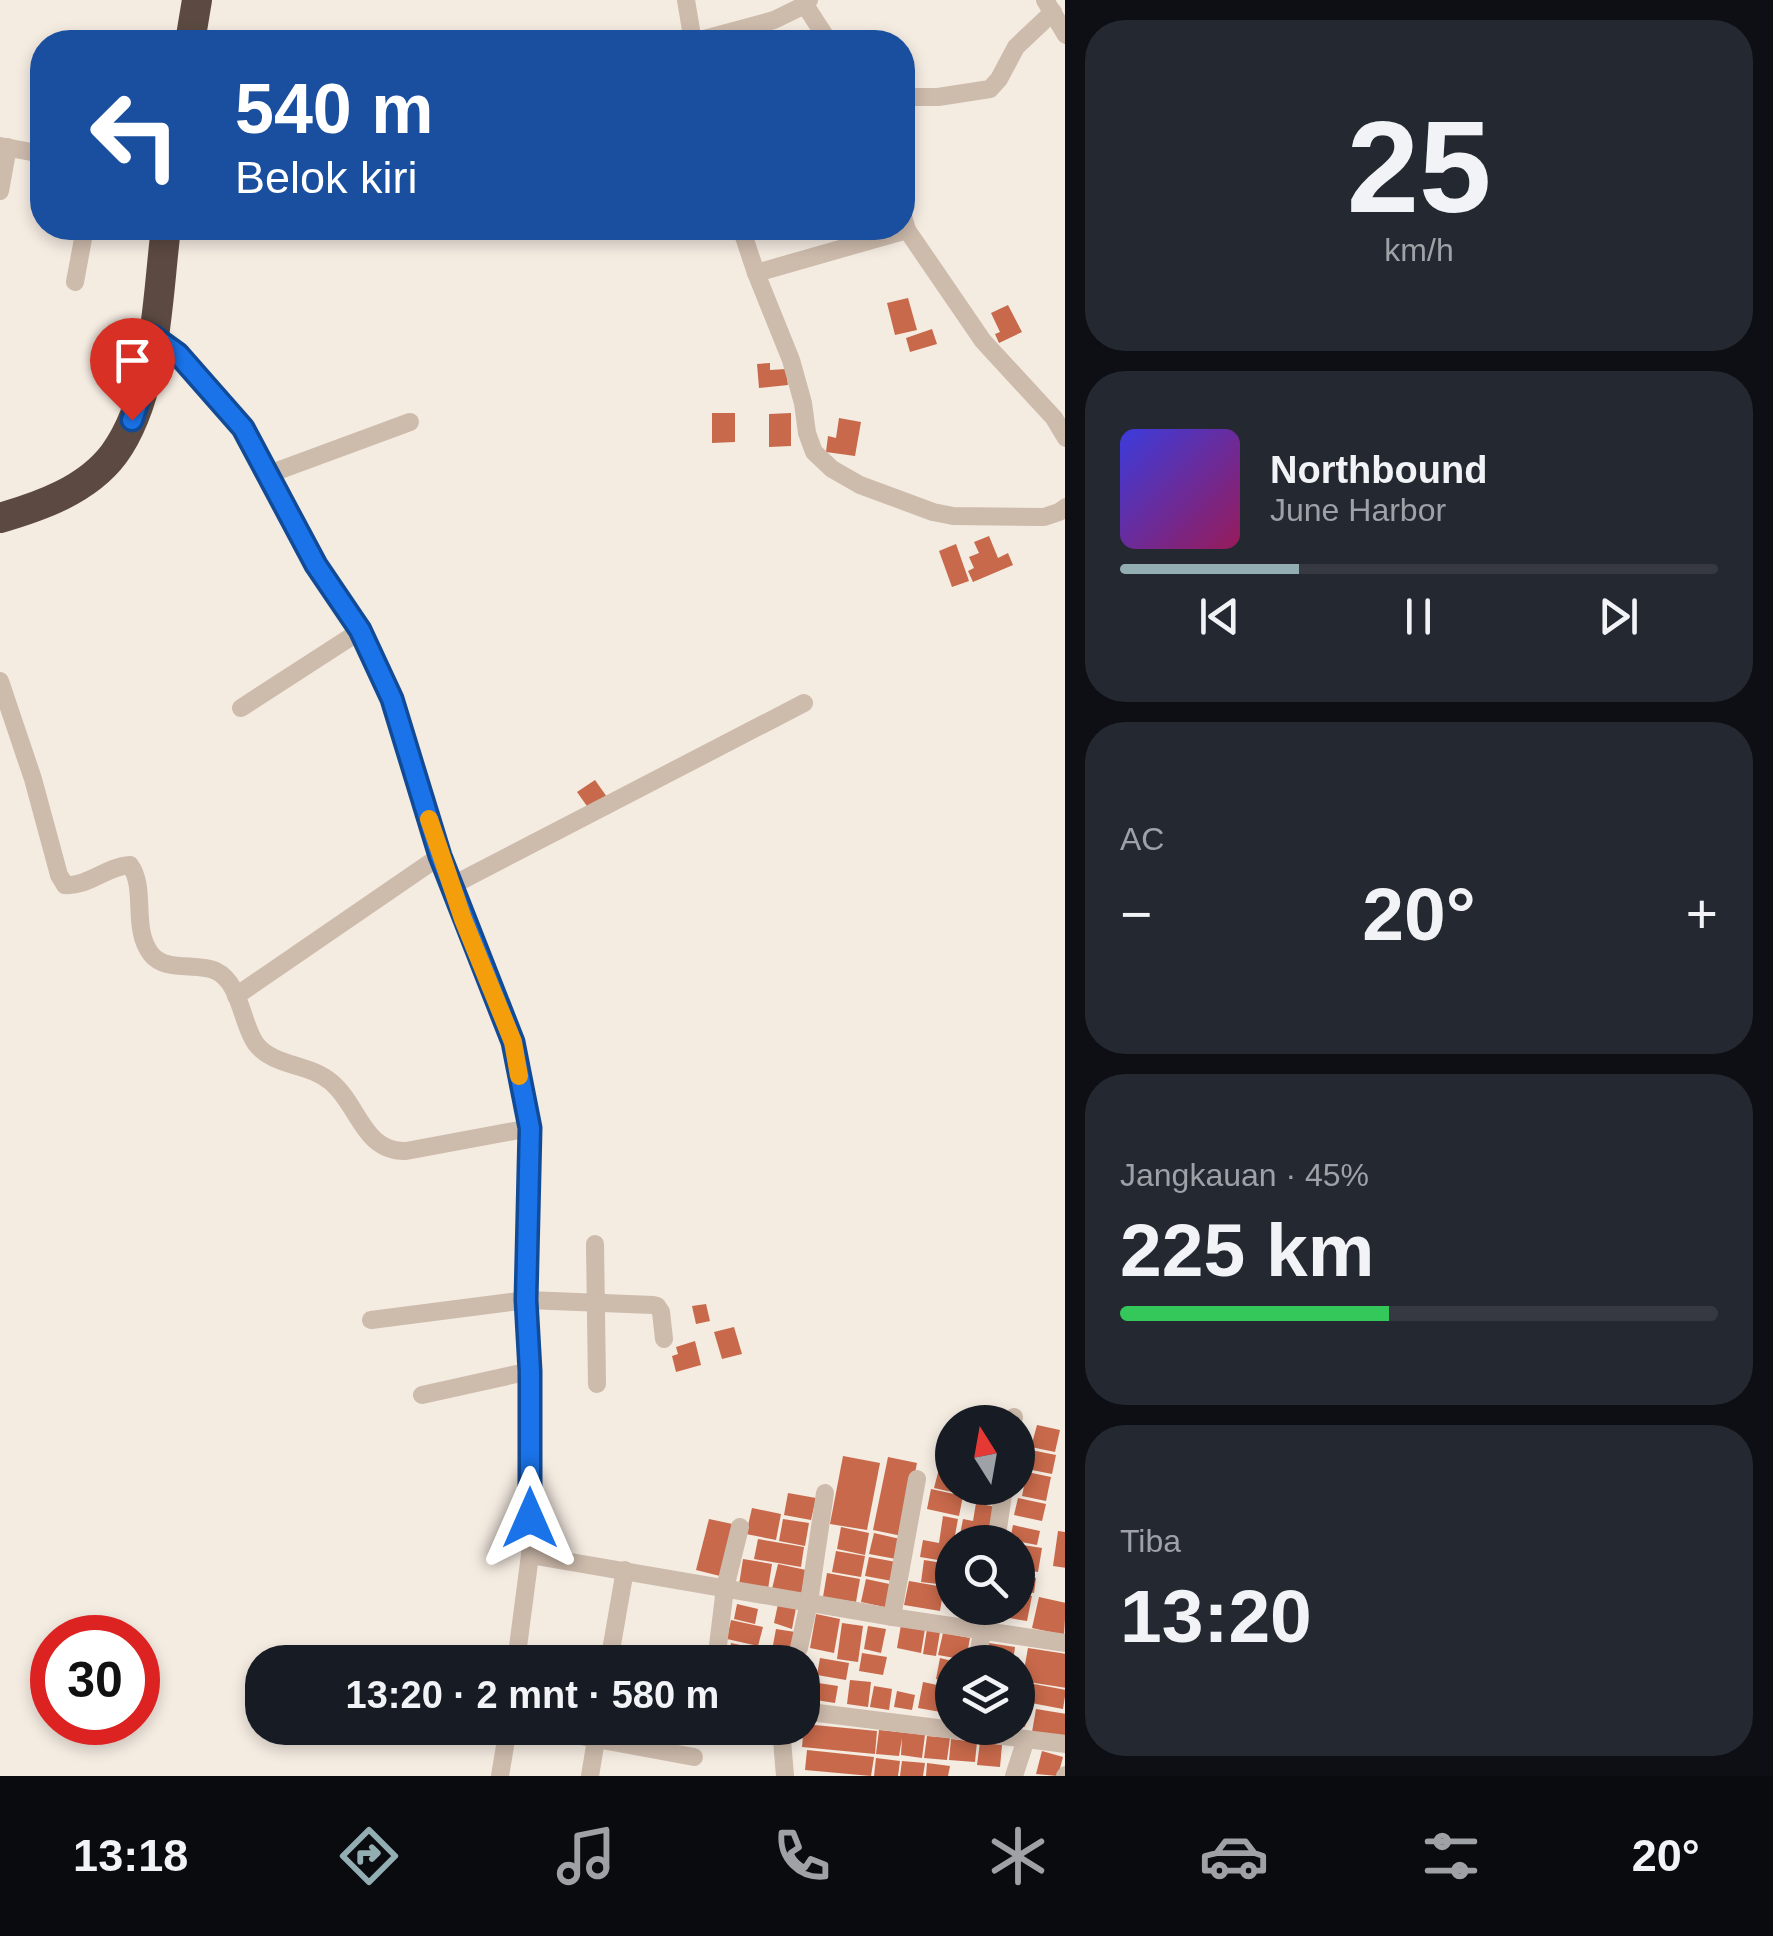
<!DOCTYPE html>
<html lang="id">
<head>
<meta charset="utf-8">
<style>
	:root { --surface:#171b24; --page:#242831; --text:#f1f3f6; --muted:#9ea1a6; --line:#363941; --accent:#92aeb2 }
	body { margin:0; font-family:Helvetica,sans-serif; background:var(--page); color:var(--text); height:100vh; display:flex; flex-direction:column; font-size:38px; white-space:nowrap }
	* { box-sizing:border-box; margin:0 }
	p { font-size:32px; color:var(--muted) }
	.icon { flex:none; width:55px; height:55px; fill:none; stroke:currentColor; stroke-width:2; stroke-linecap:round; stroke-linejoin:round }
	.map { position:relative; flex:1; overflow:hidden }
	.sheet { display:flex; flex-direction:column; gap:20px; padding:20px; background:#0d0f14; width:708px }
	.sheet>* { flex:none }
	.banner { position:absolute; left:30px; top:30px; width:885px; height:210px; border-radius:40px; box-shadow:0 5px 15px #0003; background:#1a4fa0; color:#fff; overflow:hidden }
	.needle { width:65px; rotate:349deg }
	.fabs { position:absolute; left:935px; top:1405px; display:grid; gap:20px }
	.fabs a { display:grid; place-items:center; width:100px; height:100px; border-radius:50%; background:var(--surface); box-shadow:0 5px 15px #0003; font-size:50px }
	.speed { position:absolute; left:30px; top:1615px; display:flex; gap:20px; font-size:50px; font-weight:700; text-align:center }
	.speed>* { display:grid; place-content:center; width:130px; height:130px; border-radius:50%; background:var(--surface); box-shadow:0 5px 15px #0003; line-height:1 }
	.speed .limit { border:15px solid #d22; background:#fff; color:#111 }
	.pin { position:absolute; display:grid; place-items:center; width:85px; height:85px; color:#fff; margin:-102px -42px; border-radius:50% 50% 50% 0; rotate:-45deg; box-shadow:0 0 10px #0007 }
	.pin .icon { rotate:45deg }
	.me { position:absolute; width:110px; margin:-55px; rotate:0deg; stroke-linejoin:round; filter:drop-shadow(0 0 8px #0008) }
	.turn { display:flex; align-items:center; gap:35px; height:210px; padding:0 40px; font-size:45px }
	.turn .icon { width:130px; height:130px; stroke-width:2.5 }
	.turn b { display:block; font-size:70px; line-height:85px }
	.big { font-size:75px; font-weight:700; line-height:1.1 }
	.sheet .card { flex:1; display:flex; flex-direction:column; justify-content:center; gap:15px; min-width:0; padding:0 35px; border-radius:40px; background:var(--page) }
	.sheet .dial { align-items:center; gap:0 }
	.dial b { font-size:130px; line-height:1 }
	.song { display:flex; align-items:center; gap:30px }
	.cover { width:120px; height:120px; border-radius:15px; background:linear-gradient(135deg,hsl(240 70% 55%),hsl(330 70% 35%)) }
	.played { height:10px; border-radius:5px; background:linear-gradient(90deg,var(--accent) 30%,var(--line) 30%) }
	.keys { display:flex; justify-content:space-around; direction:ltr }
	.heat { display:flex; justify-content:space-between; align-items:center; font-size:55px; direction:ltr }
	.charge { height:15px; border-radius:8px; background:linear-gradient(90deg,#34c759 45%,var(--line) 0) }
	.trip { position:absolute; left:245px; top:1645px; width:575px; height:100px; border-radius:40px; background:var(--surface); box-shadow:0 5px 15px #0003; font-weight:700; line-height:100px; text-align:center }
	.menu { display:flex; height:160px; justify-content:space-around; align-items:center; background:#090b0e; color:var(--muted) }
	.menu .icon { width:70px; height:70px }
	.menu .active { color:var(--accent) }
	.menu b { font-size:45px; color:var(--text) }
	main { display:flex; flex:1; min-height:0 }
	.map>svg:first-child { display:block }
</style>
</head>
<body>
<main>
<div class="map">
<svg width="1066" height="1776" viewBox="0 0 1066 1776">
	<rect width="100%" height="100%" fill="#f4ebe1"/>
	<g fill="#c8694b">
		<path d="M908 298 917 330 895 335 887 303Z"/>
		<path d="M1008 305 1022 332 999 343 995 334 1000 332 991 313Z"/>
		<path d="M932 329 937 344 910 352 906 338Z"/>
		<path d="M770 363V370L786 369 788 385 759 388 757 364Z"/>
		<path d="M712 413H735V442L712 443Z"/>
		<path d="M791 413V446L769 447V414Z"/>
		<path d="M839 418 861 422 855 456 826 452 828 436 836 438Z"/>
		<path d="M989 536 998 558 1008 553 1013 565 973 582 968 571 974 568 969 557 979 553 974 542Z"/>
		<path d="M956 544 969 581 952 587 939 551Z"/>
		<path d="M595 780 607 797 589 809 577 792Z"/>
		<path d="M706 1304 710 1321 696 1324 692 1306Z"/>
		<path d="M734 1327 742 1354 722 1359 714 1332Z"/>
		<path d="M695 1341 701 1365 676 1372 672 1356 678 1354 676 1347Z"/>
		<path d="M1037 1425 1060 1430 1055 1452 1031 1447Z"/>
		<path d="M1026 1449 1056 1455 1052 1474 1022 1468Z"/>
		<path d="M843 1456 880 1463 867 1530 830 1524Z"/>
		<path d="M888 1457 917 1463 902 1536 873 1530Z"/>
		<path d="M941 1461 952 1464V1488H963L961 1494 934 1488Z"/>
		<path d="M1027 1472 1051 1477 1046 1501 1022 1496Z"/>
		<path d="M931 1489 963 1496 959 1516 927 1509Z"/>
		<path d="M788 1493 816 1498 811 1520 784 1515Z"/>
		<path d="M1018 1498 1046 1504 1042 1521 1014 1515Z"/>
		<path d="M976 1503 996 1507 989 1542 959 1540 963 1519 973 1521Z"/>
		<path d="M752 1508 781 1514 776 1540 746 1534Z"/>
		<path d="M943 1516 958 1519 950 1562 920 1557 923 1540 939 1543Z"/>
		<path d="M709 1519 737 1525 724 1577 696 1570Z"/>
		<path d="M783 1519 809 1523 805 1546 779 1541Z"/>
		<path d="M1013 1525 1040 1531 1037 1545 1010 1540Z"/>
		<path d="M841 1527 869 1533 865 1555 837 1549Z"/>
		<path d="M1058 1531 1066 1532V1568L1053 1566Z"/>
		<path d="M874 1533 900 1539 896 1559 869 1554Z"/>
		<path d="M758 1539 804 1547 801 1567 754 1559Z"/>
		<path d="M1023 1545 1042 1548 1038 1572 1019 1569Z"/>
		<path d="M836 1551 865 1556 861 1577 832 1572Z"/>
		<path d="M869 1557 896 1562 892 1581 865 1576Z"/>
		<path d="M743 1559 772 1564 768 1589 739 1585Z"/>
		<path d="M924 1560 949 1564 946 1585 921 1582Z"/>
		<path d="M778 1564 806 1570 801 1595 772 1589Z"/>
		<path d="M827 1573 860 1579 856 1602 823 1597Z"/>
		<path d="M1018 1574 1036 1578 1034 1593 1018 1591Z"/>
		<path d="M866 1579 894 1585 889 1608 861 1602Z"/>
		<path d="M909 1581 944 1587 940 1611 904 1605Z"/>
		<path d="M1018 1593 1032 1596 1027 1621 1009 1618 1011 1608H1018Z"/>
		<path d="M1039 1597 1066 1603 1064 1635 1032 1628Z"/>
		<path d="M737 1604 758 1609 755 1624 734 1619Z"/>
		<path d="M778 1604 796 1608 792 1629 774 1623Z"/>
		<path d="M816 1614 840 1619 834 1653 810 1648Z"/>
		<path d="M731 1620 763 1627 758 1646 727 1639Z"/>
		<path d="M842 1623 863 1626 858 1662 837 1659Z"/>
		<path d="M901 1625 925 1629 921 1653 897 1648Z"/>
		<path d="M868 1626 886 1629 881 1653 864 1649Z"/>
		<path d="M776 1629 795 1632 792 1649 773 1645Z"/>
		<path d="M927 1629 940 1632 936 1656 923 1654Z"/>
		<path d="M943 1633 970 1638 966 1660 938 1655Z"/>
		<path d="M731 1643 760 1649 758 1662H727Z"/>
		<path d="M989 1643 1015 1647 1013 1662 986 1660Z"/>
		<path d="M765 1646 790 1652 788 1662H761Z"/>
		<path d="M1028 1648 1066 1654V1688L1022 1681Z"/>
		<path d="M862 1653 887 1657 883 1675 859 1671Z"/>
		<path d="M820 1658 849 1663 846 1680 817 1675Z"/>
		<path d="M940 1658 952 1661V1683L936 1679Z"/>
		<path d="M850 1680 871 1682 868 1707 847 1704Z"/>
		<path d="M805 1681 838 1686 835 1703 803 1698Z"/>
		<path d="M923 1682 947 1687 946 1691 952 1693V1714L918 1708Z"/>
		<path d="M1034 1684 1066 1690 1063 1709 1031 1703Z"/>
		<path d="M874 1686 892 1689 889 1710 870 1707Z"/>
		<path d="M897 1691 915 1695 912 1710 894 1707Z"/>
		<path d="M1018 1697 1030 1699 1025 1727 1018 1726Z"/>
		<path d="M1036 1709 1066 1714V1737L1032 1732Z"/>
		<path d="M804 1724 877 1731 875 1754 802 1747Z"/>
		<path d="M879 1730 925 1735 922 1758 901 1755 902 1738 899 1756 876 1754Z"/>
		<path d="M927 1736 950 1738 947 1760 924 1758Z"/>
		<path d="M951 1739 977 1742 975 1762 949 1760Z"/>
		<path d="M980 1742 1002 1745 1000 1767 977 1765Z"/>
		<path d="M807 1750 874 1757 871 1776 805 1770Z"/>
		<path d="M1042 1751 1063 1757 1058 1776 1036 1774Z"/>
		<path d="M876 1758 900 1761 898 1776H874Z"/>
		<path d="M902 1761 925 1763 923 1776H900Z"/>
		<path d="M927 1763 950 1766 948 1776H926Z"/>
	</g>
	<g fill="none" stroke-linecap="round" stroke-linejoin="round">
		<g stroke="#cdbbac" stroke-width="18">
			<path d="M686 0 693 42 774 20 805 5"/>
			<path d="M809 0 805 5 829 42"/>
			<path d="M1045 0 1066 35"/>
			<path d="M902 97H938L990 89 999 79 1016 47 1053 12"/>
			<path d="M0 146 42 154"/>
			<path d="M0 191 8 147"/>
			<path d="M902 213 907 230 983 341 1054 418 1066 438"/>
			<path d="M741 228 756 273 791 360 803 403 807 433 814 452 832 469 860 485 933 512 953 516 1044 517 1059 512 1066 507"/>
			<path d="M756 273 907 230"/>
			<path d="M75 282 85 228"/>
			<path d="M153 336 178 354 243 428 316 565 360 631 392 699 440 856 513 1043 530 1128 527 1300 530 1371V1555L516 1662"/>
			<path d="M269 474 410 422"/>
			<path d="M0 681 33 779 59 875 65 885C88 887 107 866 130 865 147 888 131 928 151 954 166 973 196 962 216 971 241 983 241 1023 256 1044 274 1067 309 1063 331 1082 359 1105 363 1152 406 1151L530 1128"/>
			<path d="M241 708 360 631"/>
			<path d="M451 886 804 703"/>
			<path d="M236 996 440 856"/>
			<path d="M595 1244 597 1384"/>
			<path d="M371 1320 527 1300 653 1305 657 1306 661 1312 664 1339"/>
			<path d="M422 1395 530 1371"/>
			<path d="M1013 1422 1014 1417"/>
			<path d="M996 1542 1004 1488"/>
			<path d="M530 1555 892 1617 1066 1643"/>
			<path d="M892 1617 917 1479"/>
			<path d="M799 1648 809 1602 825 1493"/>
			<path d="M610 1655 650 1662"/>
			<path d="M609 1662 625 1570"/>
			<path d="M716 1662 725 1588 740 1527"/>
			<path d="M977 1662 986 1608"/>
			<path d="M802 1711 1066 1744"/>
			<path d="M537 1728 694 1757"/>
			<path d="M781 1728 785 1776"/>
			<path d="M500 1776 508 1728"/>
			<path d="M590 1776 598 1728"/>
			<path d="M1014 1776 1026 1739"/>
			<path d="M1065 1776 1066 1775"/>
		</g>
		<g stroke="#5c4a42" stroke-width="30">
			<path d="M190 42 197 0"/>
			<path d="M0 518C41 506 87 490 114 454 157 395 157 298 166 228"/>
		</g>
	</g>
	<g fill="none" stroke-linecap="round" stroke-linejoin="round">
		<g stroke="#114b97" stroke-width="25">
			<path id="route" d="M132 420 142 390 153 336 178 354 243 428 316 565 360 630 392 699 440 856 513 1042 530 1128 526 1300 530 1371V1518"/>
		</g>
		<use href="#route" stroke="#1a73e8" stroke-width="18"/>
		<path stroke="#f59e0b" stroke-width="18" d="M429 819 463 919 513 1042 519 1076"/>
	</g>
</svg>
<div class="fabs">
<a><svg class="needle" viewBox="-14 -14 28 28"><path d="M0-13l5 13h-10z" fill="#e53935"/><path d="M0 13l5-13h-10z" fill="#9ea1a6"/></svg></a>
<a><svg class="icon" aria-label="search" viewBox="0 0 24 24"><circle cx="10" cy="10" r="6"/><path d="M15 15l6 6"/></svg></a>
<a><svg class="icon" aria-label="layers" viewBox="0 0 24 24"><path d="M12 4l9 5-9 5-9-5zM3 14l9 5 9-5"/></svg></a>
</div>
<div class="speed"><div class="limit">30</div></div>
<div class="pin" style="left:132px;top:420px;background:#d93025"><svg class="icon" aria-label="arrive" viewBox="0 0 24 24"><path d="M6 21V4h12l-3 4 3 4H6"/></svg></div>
<svg class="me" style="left:530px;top:1518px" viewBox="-20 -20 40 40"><path d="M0-17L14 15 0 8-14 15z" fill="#1a73e8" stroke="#fff" stroke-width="4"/></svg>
<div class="trip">13:20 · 2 mnt · 580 m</div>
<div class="banner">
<div class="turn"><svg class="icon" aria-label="left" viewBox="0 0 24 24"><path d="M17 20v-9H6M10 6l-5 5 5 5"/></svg><div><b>540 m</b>Belok kiri</div></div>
</div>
</div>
<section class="sheet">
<div class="card dial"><b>25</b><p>km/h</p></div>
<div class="card">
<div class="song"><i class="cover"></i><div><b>Northbound</b><p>June Harbor</p></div></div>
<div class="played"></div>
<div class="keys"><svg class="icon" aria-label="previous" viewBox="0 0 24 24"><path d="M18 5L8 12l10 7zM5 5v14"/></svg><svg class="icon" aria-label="pause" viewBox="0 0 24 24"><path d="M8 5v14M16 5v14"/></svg><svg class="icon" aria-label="next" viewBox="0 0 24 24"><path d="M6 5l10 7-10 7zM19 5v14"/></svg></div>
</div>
<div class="card"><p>AC</p>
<div class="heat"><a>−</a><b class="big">20°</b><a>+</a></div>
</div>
<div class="card"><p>Jangkauan · 45%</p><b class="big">225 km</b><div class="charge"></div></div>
<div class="card"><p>Tiba</p><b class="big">13:20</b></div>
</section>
</main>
<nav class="menu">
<b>13:18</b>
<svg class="icon active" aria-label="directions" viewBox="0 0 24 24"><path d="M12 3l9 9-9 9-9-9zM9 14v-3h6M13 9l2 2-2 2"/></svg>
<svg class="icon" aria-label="music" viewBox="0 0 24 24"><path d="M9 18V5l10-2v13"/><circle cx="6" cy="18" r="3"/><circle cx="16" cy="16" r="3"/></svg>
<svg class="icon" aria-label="phone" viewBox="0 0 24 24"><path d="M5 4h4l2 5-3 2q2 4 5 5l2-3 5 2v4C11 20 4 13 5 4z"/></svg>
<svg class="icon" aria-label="climate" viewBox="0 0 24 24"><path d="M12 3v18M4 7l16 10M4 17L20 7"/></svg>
<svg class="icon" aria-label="car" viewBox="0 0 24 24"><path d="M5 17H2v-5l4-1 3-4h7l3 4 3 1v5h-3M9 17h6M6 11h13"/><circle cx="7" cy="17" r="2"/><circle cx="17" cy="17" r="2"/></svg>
<svg class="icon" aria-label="filters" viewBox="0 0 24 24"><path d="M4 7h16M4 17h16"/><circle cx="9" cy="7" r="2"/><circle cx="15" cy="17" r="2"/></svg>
<b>20°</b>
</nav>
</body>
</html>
